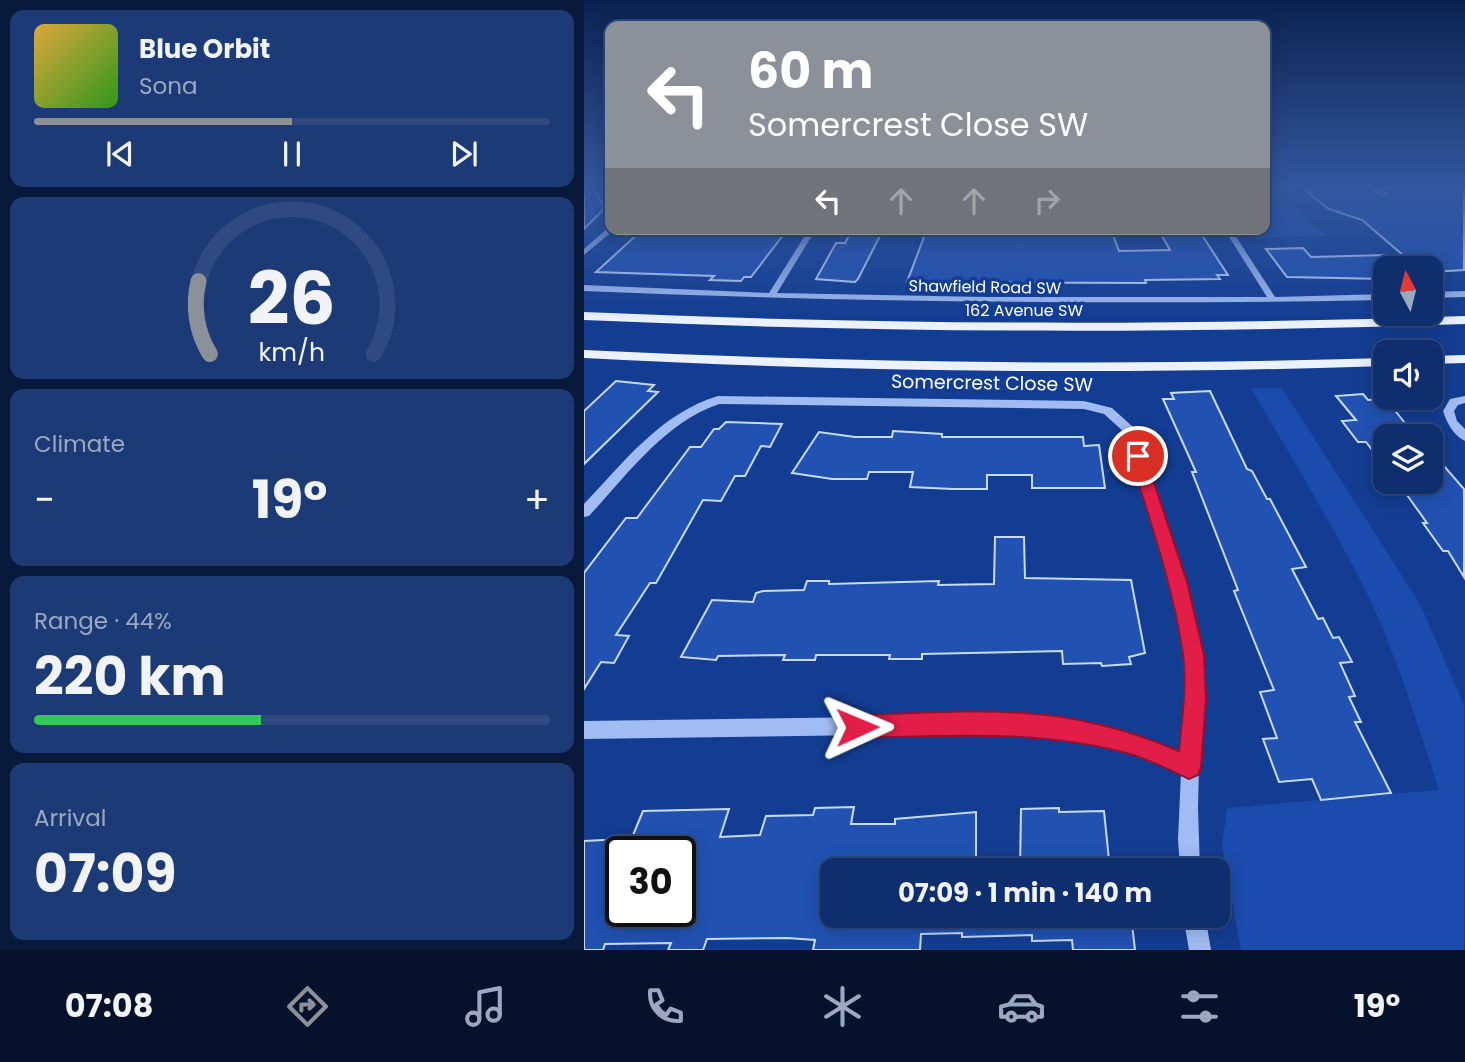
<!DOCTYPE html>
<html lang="en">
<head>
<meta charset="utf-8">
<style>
	:root { --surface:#0e2e6e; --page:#1c3a76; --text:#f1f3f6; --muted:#9ba8c2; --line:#2e4a81; --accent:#8c9099 }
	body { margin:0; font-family:Poppins,sans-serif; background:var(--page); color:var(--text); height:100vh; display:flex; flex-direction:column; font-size:26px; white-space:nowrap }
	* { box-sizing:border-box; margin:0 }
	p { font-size:23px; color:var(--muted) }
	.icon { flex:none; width:38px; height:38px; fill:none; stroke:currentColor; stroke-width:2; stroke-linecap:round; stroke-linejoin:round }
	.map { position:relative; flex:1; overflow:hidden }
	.side { display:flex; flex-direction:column; gap:10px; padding:10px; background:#08193c; width:584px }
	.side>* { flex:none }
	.banner { position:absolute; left:21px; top:21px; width:665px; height:214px; border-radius:14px; box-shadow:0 4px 18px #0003,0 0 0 2px var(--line); background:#8c9099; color:#fff; overflow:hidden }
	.needle { width:46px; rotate:353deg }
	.fabs { position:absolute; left:789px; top:256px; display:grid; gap:14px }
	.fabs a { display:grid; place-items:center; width:70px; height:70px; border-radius:14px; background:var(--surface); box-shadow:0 4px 18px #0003,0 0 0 2px var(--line); font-size:35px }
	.speed { position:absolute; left:21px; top:836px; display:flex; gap:14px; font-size:35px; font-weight:700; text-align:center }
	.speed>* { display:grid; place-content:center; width:91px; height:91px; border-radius:50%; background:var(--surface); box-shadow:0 4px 18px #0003,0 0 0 2px var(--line); line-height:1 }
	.speed .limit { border:4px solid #111; border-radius:10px; background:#fff; color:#111 }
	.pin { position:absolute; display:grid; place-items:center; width:60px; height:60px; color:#fff; margin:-30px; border:4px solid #fff; border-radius:50%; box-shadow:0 2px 7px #0007 }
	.me { position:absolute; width:77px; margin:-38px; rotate:89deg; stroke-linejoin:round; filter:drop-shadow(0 0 5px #0008) }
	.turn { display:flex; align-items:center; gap:24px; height:147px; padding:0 28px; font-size:32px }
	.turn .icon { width:91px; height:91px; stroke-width:2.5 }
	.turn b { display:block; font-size:49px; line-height:60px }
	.lanes { display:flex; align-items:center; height:66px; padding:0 28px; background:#0003; justify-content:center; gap:35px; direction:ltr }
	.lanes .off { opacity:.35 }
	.big { font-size:52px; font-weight:700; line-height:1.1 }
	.side .card { flex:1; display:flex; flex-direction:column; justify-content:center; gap:10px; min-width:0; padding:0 24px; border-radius:14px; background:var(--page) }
	.side .dial { align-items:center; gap:0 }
	.dial svg { height:182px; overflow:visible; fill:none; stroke:var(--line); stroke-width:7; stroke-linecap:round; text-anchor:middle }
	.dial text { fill:var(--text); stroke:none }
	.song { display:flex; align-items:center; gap:21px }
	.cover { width:84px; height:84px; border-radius:10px; background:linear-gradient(135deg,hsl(40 70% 55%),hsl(110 70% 35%)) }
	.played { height:7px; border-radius:4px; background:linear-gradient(90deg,var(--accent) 50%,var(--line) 50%) }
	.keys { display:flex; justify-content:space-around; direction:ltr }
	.heat { display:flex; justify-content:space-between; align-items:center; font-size:38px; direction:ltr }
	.charge { height:10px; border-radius:5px; background:linear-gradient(90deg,#34c759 44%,var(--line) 0) }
	.trip { position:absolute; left:236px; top:858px; width:410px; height:70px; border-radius:14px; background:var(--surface); box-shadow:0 4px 18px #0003,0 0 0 2px var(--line); font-weight:700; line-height:70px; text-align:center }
	.menu { display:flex; height:112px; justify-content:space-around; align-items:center; background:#06122c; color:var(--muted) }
	.menu .icon { width:49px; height:49px }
	.menu .selected { color:var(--accent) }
	.menu b { font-size:32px; color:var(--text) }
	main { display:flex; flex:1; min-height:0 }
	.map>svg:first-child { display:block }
</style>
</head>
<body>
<main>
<section class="side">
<div class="card">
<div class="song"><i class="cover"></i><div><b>Blue Orbit</b><p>Sona</p></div></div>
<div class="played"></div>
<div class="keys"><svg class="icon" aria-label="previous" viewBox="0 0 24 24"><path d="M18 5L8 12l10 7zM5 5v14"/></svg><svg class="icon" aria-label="pause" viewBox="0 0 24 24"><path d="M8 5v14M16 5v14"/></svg><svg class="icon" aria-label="next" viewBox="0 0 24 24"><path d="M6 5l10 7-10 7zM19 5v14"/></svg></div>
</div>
<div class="card dial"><svg viewBox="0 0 100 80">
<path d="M14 69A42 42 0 1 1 86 69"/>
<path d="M14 69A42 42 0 0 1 9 37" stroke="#8c9099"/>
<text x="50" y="56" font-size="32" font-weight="700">26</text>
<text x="50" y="72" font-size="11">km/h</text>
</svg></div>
<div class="card"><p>Climate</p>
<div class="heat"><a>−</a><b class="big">19°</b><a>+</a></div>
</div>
<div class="card"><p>Range · 44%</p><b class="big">220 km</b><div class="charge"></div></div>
<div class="card"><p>Arrival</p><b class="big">07:09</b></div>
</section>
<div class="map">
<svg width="881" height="950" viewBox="0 0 881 950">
	<rect width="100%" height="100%" fill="#133d92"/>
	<g fill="#1b4cad">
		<path d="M681 187H688L743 236 666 238 660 229H681Z"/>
		<path d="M667 388H698L836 604 880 705V950H657L638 845 643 808 855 790C835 729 816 667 790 608 754 532 709 461 667 388Z"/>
	</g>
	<g fill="#2152b2" stroke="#c8dafd" stroke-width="2">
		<path d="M0 187H8L21 208 0 229Z"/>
		<path d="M721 187H787L797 195 803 193 801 187 880 188V270L847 272V268H834L778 220 745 209 723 192H728Z"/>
		<path d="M100 229 98 231 198 230 196 234H200L167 277H160L157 281 126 280 130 276 12 272 58 230Z"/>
		<path d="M343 229 528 232 535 251 586 250 574 229H614L644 275H633L636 279 561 280 562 283 323 282Z"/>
		<path d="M268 230H299L274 279 271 282 232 279 252 243H261Z"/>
		<path d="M719 248 727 257 802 255V279L703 277 682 249Z"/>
		<path d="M32 381 70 385 64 391 74 392 0 464V411Z"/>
		<path d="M626 391 663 469 668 471 683 499H686L722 567 708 569 734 619 739 618 749 638 755 637 768 662 756 663 771 696 765 697 777 722H771L807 793 737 800 728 779 695 782 679 739 693 738 676 692 690 690 650 591 654 590 608 472H612L579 399H590L587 393Z"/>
		<path d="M779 394 784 400 802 399 831 436H802V468L782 442H774L758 421 772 420 752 396Z"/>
		<path d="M142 422 198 424 186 447 177 446 161 476H151L137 501 119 500 72 583H66L32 635 45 636 30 663 17 662 0 689V573L42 518H53L106 447H117L130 429H135Z"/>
		<path d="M309 431 358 434V437H499L500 446 515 445 521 488H448V475H403V489H369L326 487 329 472H285L283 479H248L208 473 235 432 271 437H308Z"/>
		<path d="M847 451 880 489V577L864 551H859L839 523H843L813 481H847Z"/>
		<path d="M411 537H440L441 578 547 580 561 653 545 657 547 664 518 666 517 663 479 664 478 651 338 654V659H305L306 655H232L231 660H199L201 655 134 656 132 660 97 657 128 600 169 602 172 593 179 591 220 590 223 581H245V584L355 581 354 585 410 584Z"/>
		<path d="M270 807 267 824H311V819L392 812V870H248V915H547L551 950H489L488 940 448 941V935L378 937V933L337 934 336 950H229L231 940 203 938 123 939 119 950H84L87 943 21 944 19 950H0V841L37 839V912H96V852H42L59 811 145 809 136 837 176 835 182 816 229 815 231 808Z"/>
		<path d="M475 808V812L520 811 526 870H436L437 809Z"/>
	</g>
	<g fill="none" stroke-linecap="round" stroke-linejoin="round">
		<g fill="#a1bcf2" fill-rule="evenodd">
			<path d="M790 187H797L801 191 796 192Z"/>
			<path d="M25 227 31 229 0 255V249Z"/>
			<path d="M225 229H232L193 293 401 297H683L640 229H647L691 297 802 294V300C534 305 267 302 0 291V285L185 293Z"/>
			<path d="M881 291V297L847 298V292Z"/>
			<path d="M134 396 500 401 528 408 549 427 612 623 617 685 614 808 616 870H596L594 839 597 773 548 752 492 740 440 733 0 739V721L440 715 492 722 548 734 598 755 601 685 596 623 540 432 520 414 500 409 135 404C80 423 43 475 5 516L0 517V504C40 462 77 413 134 396Z"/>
			<path d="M881 396V403L874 405 870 411 873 421 881 429V441C869 435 863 423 859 411L866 399Z"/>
			<path d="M599 915H621L627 950H605Z"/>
		</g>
		<g fill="#ecf1ff" fill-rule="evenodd">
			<path d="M0 312C294 325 587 326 881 316V324C587 334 294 333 0 320Z"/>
			<path d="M0 350C267 363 534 366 802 358V366C534 375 267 372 0 358Z"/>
			<path d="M881 355V363L847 364V356Z"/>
		</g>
	</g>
	<linearGradient id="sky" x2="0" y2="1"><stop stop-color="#0a2250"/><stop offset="0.58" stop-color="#33579d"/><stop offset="1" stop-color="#33579d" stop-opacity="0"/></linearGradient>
	<rect width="881" height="320" fill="url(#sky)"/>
	<path fill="#e11d48" stroke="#92132f" stroke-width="2" d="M554 450 561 456 603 582 620 655 622 700 617 767 614 775 605 779C586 770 566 760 546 754 456 729 365 736 273 738L265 735 262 727 265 719 273 715C328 714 385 709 439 713 494 716 545 730 595 751 598 719 603 686 599 654 589 586 566 521 546 456Z"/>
	<g text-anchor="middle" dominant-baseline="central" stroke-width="7" stroke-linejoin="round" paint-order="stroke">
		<g font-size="16" fill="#fff" stroke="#133d92">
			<text transform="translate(401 287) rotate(1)">Shawfield Road SW</text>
			<text x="440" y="310">162 Avenue SW</text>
		</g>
		<g font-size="19" fill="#fff" stroke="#133d92">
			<text transform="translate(408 383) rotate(1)">Somercrest Close SW</text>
		</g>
	</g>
</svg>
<div class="fabs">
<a><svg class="needle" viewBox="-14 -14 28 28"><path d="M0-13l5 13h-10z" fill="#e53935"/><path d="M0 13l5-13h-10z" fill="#9ba8c2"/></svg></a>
<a><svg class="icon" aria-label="sound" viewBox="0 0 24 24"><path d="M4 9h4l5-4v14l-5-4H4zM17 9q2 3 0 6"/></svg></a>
<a><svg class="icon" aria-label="layers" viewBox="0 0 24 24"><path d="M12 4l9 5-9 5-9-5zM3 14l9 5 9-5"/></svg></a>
</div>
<div class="speed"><div class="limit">30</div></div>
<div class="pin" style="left:554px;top:456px;background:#d93025"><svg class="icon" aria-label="arrive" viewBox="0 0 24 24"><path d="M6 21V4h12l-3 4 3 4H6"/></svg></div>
<svg class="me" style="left:273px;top:727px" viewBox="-20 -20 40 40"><path d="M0-17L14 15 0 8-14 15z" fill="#e11d48" stroke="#fff" stroke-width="4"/></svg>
<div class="trip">07:09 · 1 min · 140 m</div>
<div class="banner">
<div class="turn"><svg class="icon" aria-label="left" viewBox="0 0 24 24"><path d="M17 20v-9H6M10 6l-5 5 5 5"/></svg><div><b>60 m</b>Somercrest Close SW</div></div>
<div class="lanes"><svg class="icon" aria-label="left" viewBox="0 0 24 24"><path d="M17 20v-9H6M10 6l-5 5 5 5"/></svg><svg class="icon off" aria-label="ahead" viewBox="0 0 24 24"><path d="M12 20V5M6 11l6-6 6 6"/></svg><svg class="icon off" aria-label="ahead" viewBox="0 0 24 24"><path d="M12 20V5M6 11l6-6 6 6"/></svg><svg class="icon off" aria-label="right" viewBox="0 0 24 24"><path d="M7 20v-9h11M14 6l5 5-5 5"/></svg></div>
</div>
</div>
</main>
<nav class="menu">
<b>07:08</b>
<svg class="icon selected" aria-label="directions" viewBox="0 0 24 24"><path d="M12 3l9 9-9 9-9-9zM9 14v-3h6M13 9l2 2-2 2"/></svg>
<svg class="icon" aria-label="music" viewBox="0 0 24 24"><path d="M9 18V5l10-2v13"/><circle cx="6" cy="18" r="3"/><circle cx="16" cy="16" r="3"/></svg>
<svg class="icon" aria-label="phone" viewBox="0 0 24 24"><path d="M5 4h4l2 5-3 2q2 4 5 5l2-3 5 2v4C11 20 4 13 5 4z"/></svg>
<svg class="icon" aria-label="climate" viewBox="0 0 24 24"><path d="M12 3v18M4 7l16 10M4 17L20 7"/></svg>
<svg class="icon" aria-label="car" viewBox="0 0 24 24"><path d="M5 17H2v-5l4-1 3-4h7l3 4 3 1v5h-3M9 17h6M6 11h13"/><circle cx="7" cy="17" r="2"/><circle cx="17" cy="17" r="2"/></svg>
<svg class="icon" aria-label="filters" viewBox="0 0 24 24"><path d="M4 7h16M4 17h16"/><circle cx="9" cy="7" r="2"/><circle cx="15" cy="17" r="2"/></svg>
<b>19°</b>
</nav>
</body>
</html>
